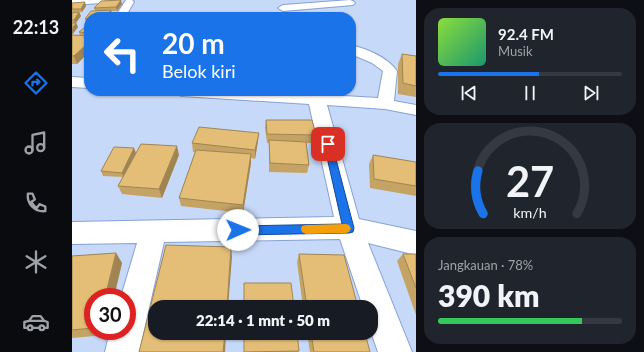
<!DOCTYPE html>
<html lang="id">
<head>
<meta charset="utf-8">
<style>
	:root { --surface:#171b24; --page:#20242c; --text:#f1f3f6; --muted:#9ea1a6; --line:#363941; --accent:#1a73e8 }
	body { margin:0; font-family:Lato,sans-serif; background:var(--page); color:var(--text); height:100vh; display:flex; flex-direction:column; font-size:15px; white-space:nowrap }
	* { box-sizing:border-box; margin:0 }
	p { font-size:13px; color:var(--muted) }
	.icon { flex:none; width:22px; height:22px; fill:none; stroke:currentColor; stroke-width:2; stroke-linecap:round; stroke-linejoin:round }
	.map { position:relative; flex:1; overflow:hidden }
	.details { display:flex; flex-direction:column; gap:8px; padding:8px; background:#0d0f14; width:228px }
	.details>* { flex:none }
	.banner { position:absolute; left:12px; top:12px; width:272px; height:84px; border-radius:16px; box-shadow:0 1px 3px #0004; background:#1a73e8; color:#fff; overflow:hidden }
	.speed { position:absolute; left:12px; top:288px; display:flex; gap:8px; font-size:20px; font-weight:700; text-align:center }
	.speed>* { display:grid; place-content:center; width:52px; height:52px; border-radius:50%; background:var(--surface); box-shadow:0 1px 3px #0004; line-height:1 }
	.speed .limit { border:6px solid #d22; background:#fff; color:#111 }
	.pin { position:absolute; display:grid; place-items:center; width:34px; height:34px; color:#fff; margin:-17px; border-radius:8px; box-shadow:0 2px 6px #0006 }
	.me { position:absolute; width:44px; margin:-22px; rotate:89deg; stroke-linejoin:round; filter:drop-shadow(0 0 3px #0008) }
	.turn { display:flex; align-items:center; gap:14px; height:84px; padding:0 12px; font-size:18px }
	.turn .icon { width:52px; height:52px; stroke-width:2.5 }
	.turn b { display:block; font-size:28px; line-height:34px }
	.big { font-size:30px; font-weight:800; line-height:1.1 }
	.details .tile { flex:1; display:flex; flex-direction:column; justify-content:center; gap:6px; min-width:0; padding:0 14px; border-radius:16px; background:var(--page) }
	.details .dial { align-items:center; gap:0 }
	.dial svg { height:104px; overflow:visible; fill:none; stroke:var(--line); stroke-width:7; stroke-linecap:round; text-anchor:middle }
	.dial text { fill:var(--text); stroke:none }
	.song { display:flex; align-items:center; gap:12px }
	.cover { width:48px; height:48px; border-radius:6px; background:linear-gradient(135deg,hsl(90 70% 55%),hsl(160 70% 35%)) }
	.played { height:4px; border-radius:2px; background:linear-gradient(90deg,var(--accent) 55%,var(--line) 55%) }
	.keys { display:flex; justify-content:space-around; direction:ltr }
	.charge { height:6px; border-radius:3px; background:linear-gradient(90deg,#34c759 78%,var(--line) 0) }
	.trip { position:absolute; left:76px; top:300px; width:230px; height:40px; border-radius:16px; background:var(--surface); box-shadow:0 1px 3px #0004; font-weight:800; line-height:40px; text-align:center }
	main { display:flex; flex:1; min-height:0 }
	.tabs { display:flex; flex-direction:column; width:72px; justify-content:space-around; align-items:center; background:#090b0e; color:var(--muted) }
	.tabs .icon { width:28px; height:28px }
	.tabs .on { color:var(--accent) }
	.tabs b { font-size:18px; color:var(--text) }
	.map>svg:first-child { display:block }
</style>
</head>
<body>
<main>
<nav class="tabs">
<b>22:13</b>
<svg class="icon on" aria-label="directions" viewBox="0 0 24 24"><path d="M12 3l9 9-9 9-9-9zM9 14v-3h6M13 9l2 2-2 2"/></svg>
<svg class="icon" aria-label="music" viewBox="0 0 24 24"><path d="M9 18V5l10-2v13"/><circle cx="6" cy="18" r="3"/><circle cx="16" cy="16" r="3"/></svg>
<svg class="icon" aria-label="phone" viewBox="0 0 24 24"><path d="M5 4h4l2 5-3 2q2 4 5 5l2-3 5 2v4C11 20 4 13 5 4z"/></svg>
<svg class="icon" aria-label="climate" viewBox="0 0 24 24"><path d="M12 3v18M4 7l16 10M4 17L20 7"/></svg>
<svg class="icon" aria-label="car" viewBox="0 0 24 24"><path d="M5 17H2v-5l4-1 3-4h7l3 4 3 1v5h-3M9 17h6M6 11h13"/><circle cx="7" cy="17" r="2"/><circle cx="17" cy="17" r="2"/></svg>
</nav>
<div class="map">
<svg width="344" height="352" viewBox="0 0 344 352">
	<rect width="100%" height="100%" fill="#c7d9f9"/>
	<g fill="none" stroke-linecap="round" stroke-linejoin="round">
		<g stroke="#86a1d4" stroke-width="2">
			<g id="minor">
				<path d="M0 0H34L29 3 0 5Z"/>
				<path d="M54 0H60L62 2 53 17H43Z"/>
				<path d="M278 0 281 1 283 3 281 5 211 11 206 8 211 5Z"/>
				<path d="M279 45C295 49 315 57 325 71L322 101 344 105V115L313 109 255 105 287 219 344 231V255L296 243 340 352H306L299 332V307H291L268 239 92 242 67 352H33L38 331H55V297H49L65 243 0 244V222L262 217 237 104 110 96 104 94 102 91H186L306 98 311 71 300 63 279 54Z"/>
				<path d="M0 77 17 78V88L0 87Z"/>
			</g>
		</g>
		<use href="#minor" fill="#fff" fill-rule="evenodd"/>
	</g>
	<g fill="#c4a365">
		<path d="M0 3 14 6 10 12 7 13 9 16 4 23 6 27 0 35Z"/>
		<path d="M50 4 45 11H39L40 14 17 17V22H14L13 19 23 11 22 8Z"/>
		<path d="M17 24V52L5 64H0V35L8 36 7 32Z"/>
		<path d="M330 54 344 56V97L326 94V64Z"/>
		<path d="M194 120 244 135 242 143H234L237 165 235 173 197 172V143H195L193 128Z"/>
		<path d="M186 141 183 159 179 158V163L171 213 109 206 107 198 123 152H121L120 143Z"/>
		<path d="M64 153 107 155 90 198 50 194 46 186 51 177 31 176 29 171Z"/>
		<path d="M301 155 344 162V196L298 188 297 164Z"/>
		<path d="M44 253 50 263 42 297H21V331H35L34 335 0 338V256Z"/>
		<path d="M227 254 286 307H231L225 262Z"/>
		<path d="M331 254H344V315L325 261Z"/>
		<path d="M172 333 227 351 226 352H172Z"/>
		<path d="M235 333H293L298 352H238Z"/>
	</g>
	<g fill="#a08553">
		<path d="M49 0 50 4 45 11 44 7Z"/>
		<path d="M13 2 14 6 10 12 9 9Z"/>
		<path d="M39 10 40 14 38 17H34Z"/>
		<path d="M7 12 9 16 3 24 2 20Z"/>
		<path d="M4 23 6 27 0 35V29Z"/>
		<path d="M17 42V52L5 64 2 56Z"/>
		<path d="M187 133 186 141 183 159V150Z"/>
		<path d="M105 146 107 155 90 198 87 189Z"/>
		<path d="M62 148 64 153 52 177 50 173Z"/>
		<path d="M179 154V163L171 213V205Z"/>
		<path d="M159 247 160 257 156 307H155Z"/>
		<path d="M44 253 50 263 42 297H33Z"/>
		<path d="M29 331H35L34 335Z"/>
		<path d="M153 333H154L153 352H151Z"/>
	</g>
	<g fill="#e4be76" stroke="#a08553">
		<path d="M49 0 44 7 22 8 29 1Z"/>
		<path d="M13 2 9 9H0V3Z"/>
		<path d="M39 10 34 17H17V19H13L19 11Z"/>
		<path d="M7 12 2 20H0V13Z"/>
		<path d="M0 23H4L0 29Z"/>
		<path d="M17 24V33L7 32Z"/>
		<path d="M0 35 17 36V42L2 56H0Z"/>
		<path d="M330 54 344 56V86L331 83Z"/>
		<path d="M194 120H240L244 135 195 134Z"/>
		<path d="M127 127 187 133 183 150 120 143Z"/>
		<path d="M197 140 234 142 237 165 198 163Z"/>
		<path d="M69 144 105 146 87 189 46 186Z"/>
		<path d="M42 147 62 148 50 173 29 171Z"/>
		<path d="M124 150 179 154 171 205 107 198Z"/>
		<path d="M301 155 344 162V186L302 179Z"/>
		<path d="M94 245 159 247 155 307H83V333H153L151 352H67Z"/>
		<path d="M44 253 33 297H21V328L0 330V256Z"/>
		<path d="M227 254 272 255 286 307H235Z"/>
		<path d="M331 254H344V288Z"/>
		<path d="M172 283H219L222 307H172Z"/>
		<path d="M172 333H225L227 351 172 352Z"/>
		<path d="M239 333H293L298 352H242Z"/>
	</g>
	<path fill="#1a73e8" stroke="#114b97" d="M256 141 260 144 282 228 281 232 277 233 166 235 162 233 161 230 162 227 166 226 270 224 252 144Z"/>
	<path fill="#f59e0b" d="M274 224 277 225 279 228 277 232 274 233 234 234 230 232 229 229 230 226 234 225Z"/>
</svg>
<div class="speed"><div class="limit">30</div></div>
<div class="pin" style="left:256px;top:144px;background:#d93025"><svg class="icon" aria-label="arrive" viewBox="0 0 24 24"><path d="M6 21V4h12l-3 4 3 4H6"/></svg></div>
<svg class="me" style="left:166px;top:230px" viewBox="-20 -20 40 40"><circle r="19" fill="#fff"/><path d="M0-13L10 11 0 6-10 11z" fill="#1a73e8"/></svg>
<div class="trip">22:14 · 1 mnt · 50 m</div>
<div class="banner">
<div class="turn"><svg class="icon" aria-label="left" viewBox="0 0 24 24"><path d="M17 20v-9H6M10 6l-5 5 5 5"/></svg><div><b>20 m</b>Belok kiri</div></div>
</div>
</div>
<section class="details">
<div class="tile">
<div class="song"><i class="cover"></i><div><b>92.4 FM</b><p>Musik</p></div></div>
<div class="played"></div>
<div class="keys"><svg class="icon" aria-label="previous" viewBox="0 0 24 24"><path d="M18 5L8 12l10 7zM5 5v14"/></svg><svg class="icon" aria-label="pause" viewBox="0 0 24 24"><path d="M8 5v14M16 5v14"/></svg><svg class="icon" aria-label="next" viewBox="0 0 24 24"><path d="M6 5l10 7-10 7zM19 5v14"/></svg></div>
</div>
<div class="tile dial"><svg viewBox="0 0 100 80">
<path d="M14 69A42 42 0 1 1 86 69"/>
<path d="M14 69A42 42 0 0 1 10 36" stroke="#1a73e8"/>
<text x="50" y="56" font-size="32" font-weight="700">27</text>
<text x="50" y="72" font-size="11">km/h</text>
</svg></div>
<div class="tile"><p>Jangkauan · 78%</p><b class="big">390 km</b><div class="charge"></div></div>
</section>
</main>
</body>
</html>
